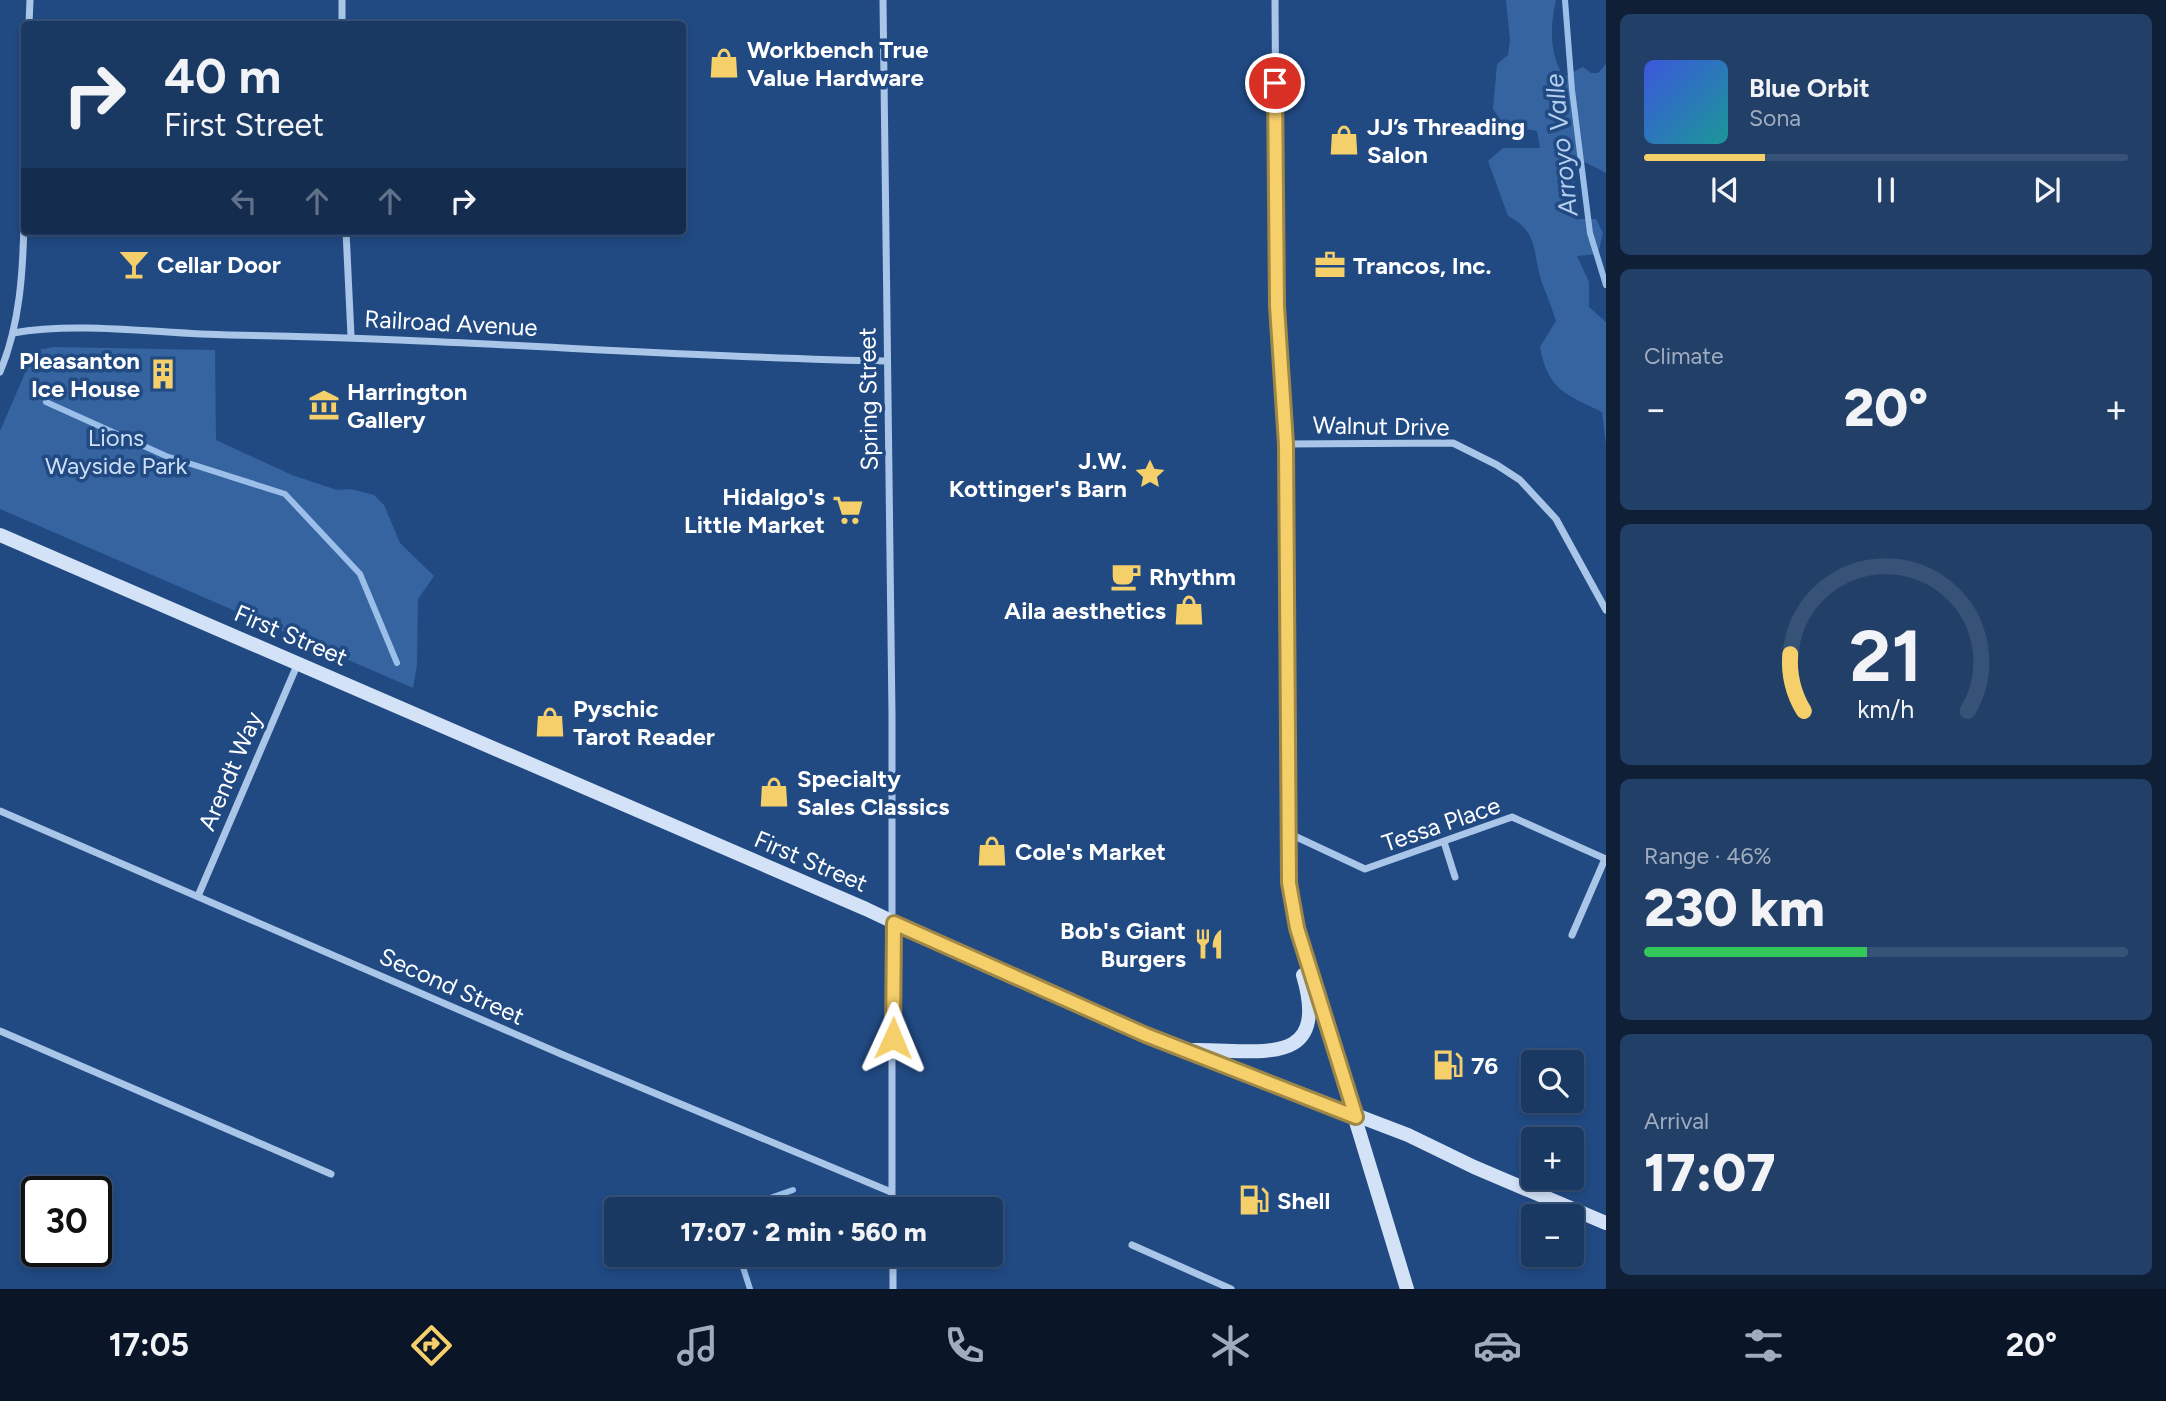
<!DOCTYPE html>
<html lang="en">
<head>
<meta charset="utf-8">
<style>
	:root { --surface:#193862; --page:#223f68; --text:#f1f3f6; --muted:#9facbe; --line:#375277; --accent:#f5cf6a }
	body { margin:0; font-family:Figtree,sans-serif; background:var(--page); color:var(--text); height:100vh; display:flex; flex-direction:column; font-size:26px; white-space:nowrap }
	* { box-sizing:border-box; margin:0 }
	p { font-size:23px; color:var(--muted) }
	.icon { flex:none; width:38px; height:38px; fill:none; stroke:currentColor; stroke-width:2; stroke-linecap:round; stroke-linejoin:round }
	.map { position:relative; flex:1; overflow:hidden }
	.sheet { display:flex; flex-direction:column; gap:14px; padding:14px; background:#0e1f36; width:560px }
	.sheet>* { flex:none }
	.guide { position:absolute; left:21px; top:21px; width:665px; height:214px; border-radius:7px; box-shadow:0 4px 10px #0003,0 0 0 2px var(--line); background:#193862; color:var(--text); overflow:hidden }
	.tools { position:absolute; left:1521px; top:1050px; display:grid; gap:14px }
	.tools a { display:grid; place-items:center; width:63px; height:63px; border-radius:7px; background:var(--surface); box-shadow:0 4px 10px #0003,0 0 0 2px var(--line); font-size:35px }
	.speed { position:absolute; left:21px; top:1176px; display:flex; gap:14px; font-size:35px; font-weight:700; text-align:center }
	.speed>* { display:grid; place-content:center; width:91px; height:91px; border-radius:50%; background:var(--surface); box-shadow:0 4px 10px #0003,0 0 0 2px var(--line); line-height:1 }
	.speed .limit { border:4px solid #111; border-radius:10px; background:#fff; color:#111 }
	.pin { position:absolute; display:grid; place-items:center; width:60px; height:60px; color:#fff; margin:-30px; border:4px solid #fff; border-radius:50%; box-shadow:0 2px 7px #0007 }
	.me { position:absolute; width:77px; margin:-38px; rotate:1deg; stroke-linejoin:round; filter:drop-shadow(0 0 5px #0008) }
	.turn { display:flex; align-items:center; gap:24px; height:147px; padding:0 28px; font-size:32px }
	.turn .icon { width:91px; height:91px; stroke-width:2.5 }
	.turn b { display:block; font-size:49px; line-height:60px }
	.lanes { display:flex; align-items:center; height:66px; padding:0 28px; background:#0003; justify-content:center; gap:35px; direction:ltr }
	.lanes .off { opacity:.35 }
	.big { font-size:52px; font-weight:800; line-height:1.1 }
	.sheet .card { flex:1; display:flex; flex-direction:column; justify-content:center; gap:10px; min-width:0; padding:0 24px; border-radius:10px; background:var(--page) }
	.sheet .dial { align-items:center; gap:0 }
	.dial svg { height:182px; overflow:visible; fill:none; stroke:var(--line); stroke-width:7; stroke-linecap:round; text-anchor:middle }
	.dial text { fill:var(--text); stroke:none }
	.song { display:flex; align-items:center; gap:21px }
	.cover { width:84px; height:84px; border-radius:10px; background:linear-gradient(135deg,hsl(230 70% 55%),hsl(180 70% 35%)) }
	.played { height:7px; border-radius:4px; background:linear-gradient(90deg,var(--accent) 25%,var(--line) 25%) }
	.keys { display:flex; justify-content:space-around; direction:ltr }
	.heat { display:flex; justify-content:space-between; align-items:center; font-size:38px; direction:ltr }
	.charge { height:10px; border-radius:5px; background:linear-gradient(90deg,#34c759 46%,var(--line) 0) }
	.trip { position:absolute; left:604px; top:1197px; width:399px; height:70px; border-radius:7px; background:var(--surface); box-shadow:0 4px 10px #0003,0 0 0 2px var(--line); font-weight:800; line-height:70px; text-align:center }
	.tab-bar { display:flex; height:112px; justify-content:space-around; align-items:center; background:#0a1627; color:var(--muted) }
	.tab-bar .icon { width:49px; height:49px }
	.tab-bar .current { color:var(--accent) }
	.tab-bar b { font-size:32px; color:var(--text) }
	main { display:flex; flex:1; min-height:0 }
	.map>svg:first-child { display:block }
</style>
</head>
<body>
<main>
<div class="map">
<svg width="1606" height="1289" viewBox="0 0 1606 1289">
	<rect width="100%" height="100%" fill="#214a83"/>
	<g fill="#3564a0">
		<path d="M1506 0H1556C1550 26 1549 54 1564 77L1583 67 1591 73H1598L1606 64V173L1585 162 1574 173 1575 219H1596L1603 233 1598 254 1577 256 1589 282V307L1606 322V445L1602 412C1565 394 1548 390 1540 347L1556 321C1552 308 1547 296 1542 283 1532 254 1540 232 1508 216L1488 161 1503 148H1540L1537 131 1504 125 1493 109 1497 64 1508 55 1510 40Z"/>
		<path d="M54 347 215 350 216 440 292 475 337 490 351 489 374 495 384 505 400 543 434 576 418 599 417 664 413 688 0 509V431L32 357 37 350Z"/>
	</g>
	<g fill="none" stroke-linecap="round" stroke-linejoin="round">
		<g stroke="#9cbfea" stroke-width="6">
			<path d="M1565 0 1572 90 1590 233 1606 285"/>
			<path d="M46 402 166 456 285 494 360 574 397 663"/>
			<path d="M761 1209 770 1198 793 1190"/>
			<path d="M744 1255 742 1264 750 1289"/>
		</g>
		<g stroke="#a9c5e8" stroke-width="7">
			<path d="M342 0V24"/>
			<path d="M883 0 892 715V1209"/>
			<path d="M1275 0 1277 306 1285 444 1288 579V858"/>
			<path d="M29 24 30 0"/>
			<path d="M346 231 351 336"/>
			<path d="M13 333C79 321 160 334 229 335 449 338 667 357 887 361"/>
			<path d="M0 372C20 325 23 271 24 221"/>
			<path d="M1285 444 1453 443 1497 465 1520 480 1556 519 1606 610"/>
			<path d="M0 811 561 1054 891 1192"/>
			<path d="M1288 833 1365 869 1512 817 1606 859"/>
			<path d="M1444 842 1455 877"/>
			<path d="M198 896 298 663"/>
			<path d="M1572 935 1605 859"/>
			<path d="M0 1031 331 1174"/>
			<path d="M1132 1245 1231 1289"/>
			<path d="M893 1255V1289"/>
		</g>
		<g stroke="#d3e2f7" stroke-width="14">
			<path d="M0 535 866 909 982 964 1146 1035 1408 1135 1474 1167 1606 1223"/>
			<path d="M1288 858 1289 883 1297 928 1407 1289"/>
			<path d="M1194 1050C1258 1049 1331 1070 1303 975"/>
		</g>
	</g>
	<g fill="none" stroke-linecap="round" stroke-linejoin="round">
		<g stroke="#9f8745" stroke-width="18">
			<path id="route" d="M893 1038 894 923 1146 1035 1356 1117 1297 928 1289 883 1286 444 1277 306 1275 83"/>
		</g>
		<use href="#route" stroke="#f5cf6a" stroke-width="12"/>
	</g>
	<defs>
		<g id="shop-bare" transform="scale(2.415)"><path d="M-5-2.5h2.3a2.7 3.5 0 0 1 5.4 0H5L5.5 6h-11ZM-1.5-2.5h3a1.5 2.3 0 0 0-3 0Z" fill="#f5cf6a" stroke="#214a83" stroke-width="2.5" paint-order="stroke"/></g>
		<g id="bar-bare" transform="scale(2.415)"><path d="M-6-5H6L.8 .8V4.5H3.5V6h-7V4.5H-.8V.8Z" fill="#f5cf6a" stroke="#214a83" stroke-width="2.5" paint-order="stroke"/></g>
		<g id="office-bare" transform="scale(2.415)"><path d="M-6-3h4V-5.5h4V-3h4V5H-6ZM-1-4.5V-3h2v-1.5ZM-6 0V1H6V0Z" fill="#f5cf6a" stroke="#214a83" stroke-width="2.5" paint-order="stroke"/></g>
		<g id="building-bare" transform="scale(2.415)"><path d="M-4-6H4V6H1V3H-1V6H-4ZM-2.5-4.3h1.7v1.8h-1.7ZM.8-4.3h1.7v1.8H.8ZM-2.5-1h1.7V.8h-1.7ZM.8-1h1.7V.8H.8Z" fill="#f5cf6a" stroke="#214a83" stroke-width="2.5" paint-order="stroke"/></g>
		<g id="museum-bare" transform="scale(2.415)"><path d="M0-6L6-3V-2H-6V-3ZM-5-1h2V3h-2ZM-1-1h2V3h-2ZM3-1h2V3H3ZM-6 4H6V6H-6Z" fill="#f5cf6a" stroke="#214a83" stroke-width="2.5" paint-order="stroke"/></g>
		<g id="sight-bare" transform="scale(2.415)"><path d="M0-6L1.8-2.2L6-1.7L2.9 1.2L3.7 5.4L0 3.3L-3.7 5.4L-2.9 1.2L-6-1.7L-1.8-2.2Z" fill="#f5cf6a" stroke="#214a83" stroke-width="2.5" paint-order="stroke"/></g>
		<g id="supermarket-bare" transform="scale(2.415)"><path d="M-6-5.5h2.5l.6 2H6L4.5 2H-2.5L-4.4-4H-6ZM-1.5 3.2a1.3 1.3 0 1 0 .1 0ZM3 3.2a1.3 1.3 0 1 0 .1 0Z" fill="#f5cf6a" stroke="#214a83" stroke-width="2.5" paint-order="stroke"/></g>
		<g id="cafe-bare" transform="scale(2.415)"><path d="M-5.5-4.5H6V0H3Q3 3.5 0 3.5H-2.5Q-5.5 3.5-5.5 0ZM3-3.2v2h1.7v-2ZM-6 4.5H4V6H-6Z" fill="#f5cf6a" stroke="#214a83" stroke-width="2.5" paint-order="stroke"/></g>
		<g id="restaurant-bare" transform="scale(2.415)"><path d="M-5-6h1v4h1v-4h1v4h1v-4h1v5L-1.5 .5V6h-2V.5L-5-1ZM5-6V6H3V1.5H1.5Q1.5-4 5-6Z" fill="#f5cf6a" stroke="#214a83" stroke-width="2.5" paint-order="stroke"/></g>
		<g id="fuel-bare" transform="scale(2.415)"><path d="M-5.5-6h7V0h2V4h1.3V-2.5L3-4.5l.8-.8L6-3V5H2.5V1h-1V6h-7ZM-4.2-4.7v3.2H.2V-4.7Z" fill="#f5cf6a" stroke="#214a83" stroke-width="2.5" paint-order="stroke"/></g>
	</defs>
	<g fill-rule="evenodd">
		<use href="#shop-bare" x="724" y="63"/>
		<use href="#shop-bare" x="1344" y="140"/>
		<use href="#bar-bare" x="134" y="264"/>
		<use href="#office-bare" x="1330" y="265"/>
		<use href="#building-bare" x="163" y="374"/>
		<use href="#museum-bare" x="324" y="405"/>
		<use href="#sight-bare" x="1150" y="474"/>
		<use href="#supermarket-bare" x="848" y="510"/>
		<use href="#cafe-bare" x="1126" y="576"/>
		<use href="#shop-bare" x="1189" y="610"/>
		<use href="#shop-bare" x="550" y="722"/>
		<use href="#shop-bare" x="774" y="792"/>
		<use href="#shop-bare" x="992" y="851"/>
		<use href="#restaurant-bare" x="1209" y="944"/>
		<use href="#fuel-bare" x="1448" y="1065"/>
		<use href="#fuel-bare" x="1254" y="1200"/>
	</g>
	<g text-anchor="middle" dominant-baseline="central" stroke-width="7" stroke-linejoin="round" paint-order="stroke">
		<g font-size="24" font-weight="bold" fill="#fff" stroke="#214a83" text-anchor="start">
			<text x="747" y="49">Workbench True<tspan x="747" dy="28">Value Hardware</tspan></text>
			<text x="1367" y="126">JJ’s Threading<tspan x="1367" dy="28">Salon</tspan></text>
			<text x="157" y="264">Cellar Door</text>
			<text x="1353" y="265">Trancos, Inc.</text>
			<text x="140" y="360" text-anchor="end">Pleasanton<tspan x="140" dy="28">Ice House</tspan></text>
			<text x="347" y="391">Harrington<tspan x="347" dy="28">Gallery</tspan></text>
			<text x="1127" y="460" text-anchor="end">J.W.<tspan x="1127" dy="28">Kottinger's Barn</tspan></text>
			<text x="825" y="496" text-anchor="end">Hidalgo's<tspan x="825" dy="28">Little Market</tspan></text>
			<text x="1149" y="576">Rhythm</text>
			<text x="1166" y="610" text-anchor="end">Aila aesthetics</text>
			<text x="573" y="708">Pyschic<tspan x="573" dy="28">Tarot Reader</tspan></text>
			<text x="797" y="778">Specialty<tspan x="797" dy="28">Sales Classics</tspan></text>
			<text x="1015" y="851">Cole's Market</text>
			<text x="1186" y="930" text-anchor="end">Bob's Giant<tspan x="1186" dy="28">Burgers</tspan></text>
			<text x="1471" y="1065">76</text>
			<text x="1277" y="1200">Shell</text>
		</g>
		<g font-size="24" fill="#fff" stroke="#214a83">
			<text transform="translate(451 323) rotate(3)">Railroad Avenue</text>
			<text transform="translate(868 399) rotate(-91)">Spring Street</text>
			<text transform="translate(1381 426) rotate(1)">Walnut Drive</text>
			<text transform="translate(291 635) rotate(23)">First Street</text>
			<text transform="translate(230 771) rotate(-67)">Arendt Way</text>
			<text transform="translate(1441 824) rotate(-19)">Tessa Place</text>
			<text transform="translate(811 861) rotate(23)">First Street</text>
			<text transform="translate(452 986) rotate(24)">Second Street</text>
		</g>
		<g font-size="24" fill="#cddff6" stroke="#214a83">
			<text x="116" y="437">Lions<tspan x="116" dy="28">Wayside Park</tspan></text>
		</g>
		<g font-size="26" font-style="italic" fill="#b4cff0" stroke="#214a83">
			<text transform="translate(1561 145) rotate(-96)">Arroyo Valle</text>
		</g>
	</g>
</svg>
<div class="tools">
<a><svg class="icon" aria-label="search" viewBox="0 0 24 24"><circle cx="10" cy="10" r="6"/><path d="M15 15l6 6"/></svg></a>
<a>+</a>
<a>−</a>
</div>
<div class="speed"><div class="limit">30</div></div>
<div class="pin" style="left:1275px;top:83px;background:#d93025"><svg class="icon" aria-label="arrive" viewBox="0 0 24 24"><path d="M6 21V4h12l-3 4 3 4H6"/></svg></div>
<svg class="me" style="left:893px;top:1038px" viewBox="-20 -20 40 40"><path d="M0-17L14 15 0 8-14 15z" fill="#f5cf6a" stroke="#fff" stroke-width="4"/></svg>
<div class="trip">17:07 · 2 min · 560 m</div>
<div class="guide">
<div class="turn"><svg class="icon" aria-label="right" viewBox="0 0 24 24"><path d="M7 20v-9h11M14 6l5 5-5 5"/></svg><div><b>40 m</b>First Street</div></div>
<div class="lanes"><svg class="icon off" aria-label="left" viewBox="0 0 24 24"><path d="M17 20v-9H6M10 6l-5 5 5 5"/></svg><svg class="icon off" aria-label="ahead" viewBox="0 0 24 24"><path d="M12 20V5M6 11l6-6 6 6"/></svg><svg class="icon off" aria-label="ahead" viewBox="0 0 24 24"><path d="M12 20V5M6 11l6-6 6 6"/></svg><svg class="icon" aria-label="right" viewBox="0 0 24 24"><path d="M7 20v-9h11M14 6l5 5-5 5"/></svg></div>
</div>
</div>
<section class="sheet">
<div class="card">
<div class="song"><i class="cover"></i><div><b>Blue Orbit</b><p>Sona</p></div></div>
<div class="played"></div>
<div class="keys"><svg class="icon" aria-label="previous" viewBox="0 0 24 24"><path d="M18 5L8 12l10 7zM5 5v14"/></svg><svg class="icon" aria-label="pause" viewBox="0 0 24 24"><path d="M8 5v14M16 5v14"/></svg><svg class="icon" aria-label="next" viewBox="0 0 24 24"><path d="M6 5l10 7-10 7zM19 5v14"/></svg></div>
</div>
<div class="card"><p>Climate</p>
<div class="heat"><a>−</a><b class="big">20°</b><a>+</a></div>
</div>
<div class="card dial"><svg viewBox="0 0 100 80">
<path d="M14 69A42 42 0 1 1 86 69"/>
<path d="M14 69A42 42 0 0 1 8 44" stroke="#f5cf6a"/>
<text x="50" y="56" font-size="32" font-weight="700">21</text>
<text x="50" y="72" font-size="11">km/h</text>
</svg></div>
<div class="card"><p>Range · 46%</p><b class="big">230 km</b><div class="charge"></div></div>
<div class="card"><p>Arrival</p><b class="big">17:07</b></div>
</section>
</main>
<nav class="tab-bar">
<b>17:05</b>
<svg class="icon current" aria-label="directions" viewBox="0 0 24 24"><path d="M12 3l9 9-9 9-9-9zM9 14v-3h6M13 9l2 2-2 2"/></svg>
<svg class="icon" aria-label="music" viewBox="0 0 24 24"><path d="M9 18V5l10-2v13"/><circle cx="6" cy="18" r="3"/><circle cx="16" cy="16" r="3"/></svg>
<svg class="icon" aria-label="phone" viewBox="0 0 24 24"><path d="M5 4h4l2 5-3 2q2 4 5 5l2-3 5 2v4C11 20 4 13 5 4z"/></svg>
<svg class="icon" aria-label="climate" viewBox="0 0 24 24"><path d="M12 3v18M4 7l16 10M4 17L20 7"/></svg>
<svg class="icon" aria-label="car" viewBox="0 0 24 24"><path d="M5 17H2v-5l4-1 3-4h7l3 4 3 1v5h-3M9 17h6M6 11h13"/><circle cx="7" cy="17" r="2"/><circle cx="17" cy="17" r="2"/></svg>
<svg class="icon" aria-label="filters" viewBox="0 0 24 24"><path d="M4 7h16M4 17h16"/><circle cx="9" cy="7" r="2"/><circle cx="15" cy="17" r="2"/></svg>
<b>20°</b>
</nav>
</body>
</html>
